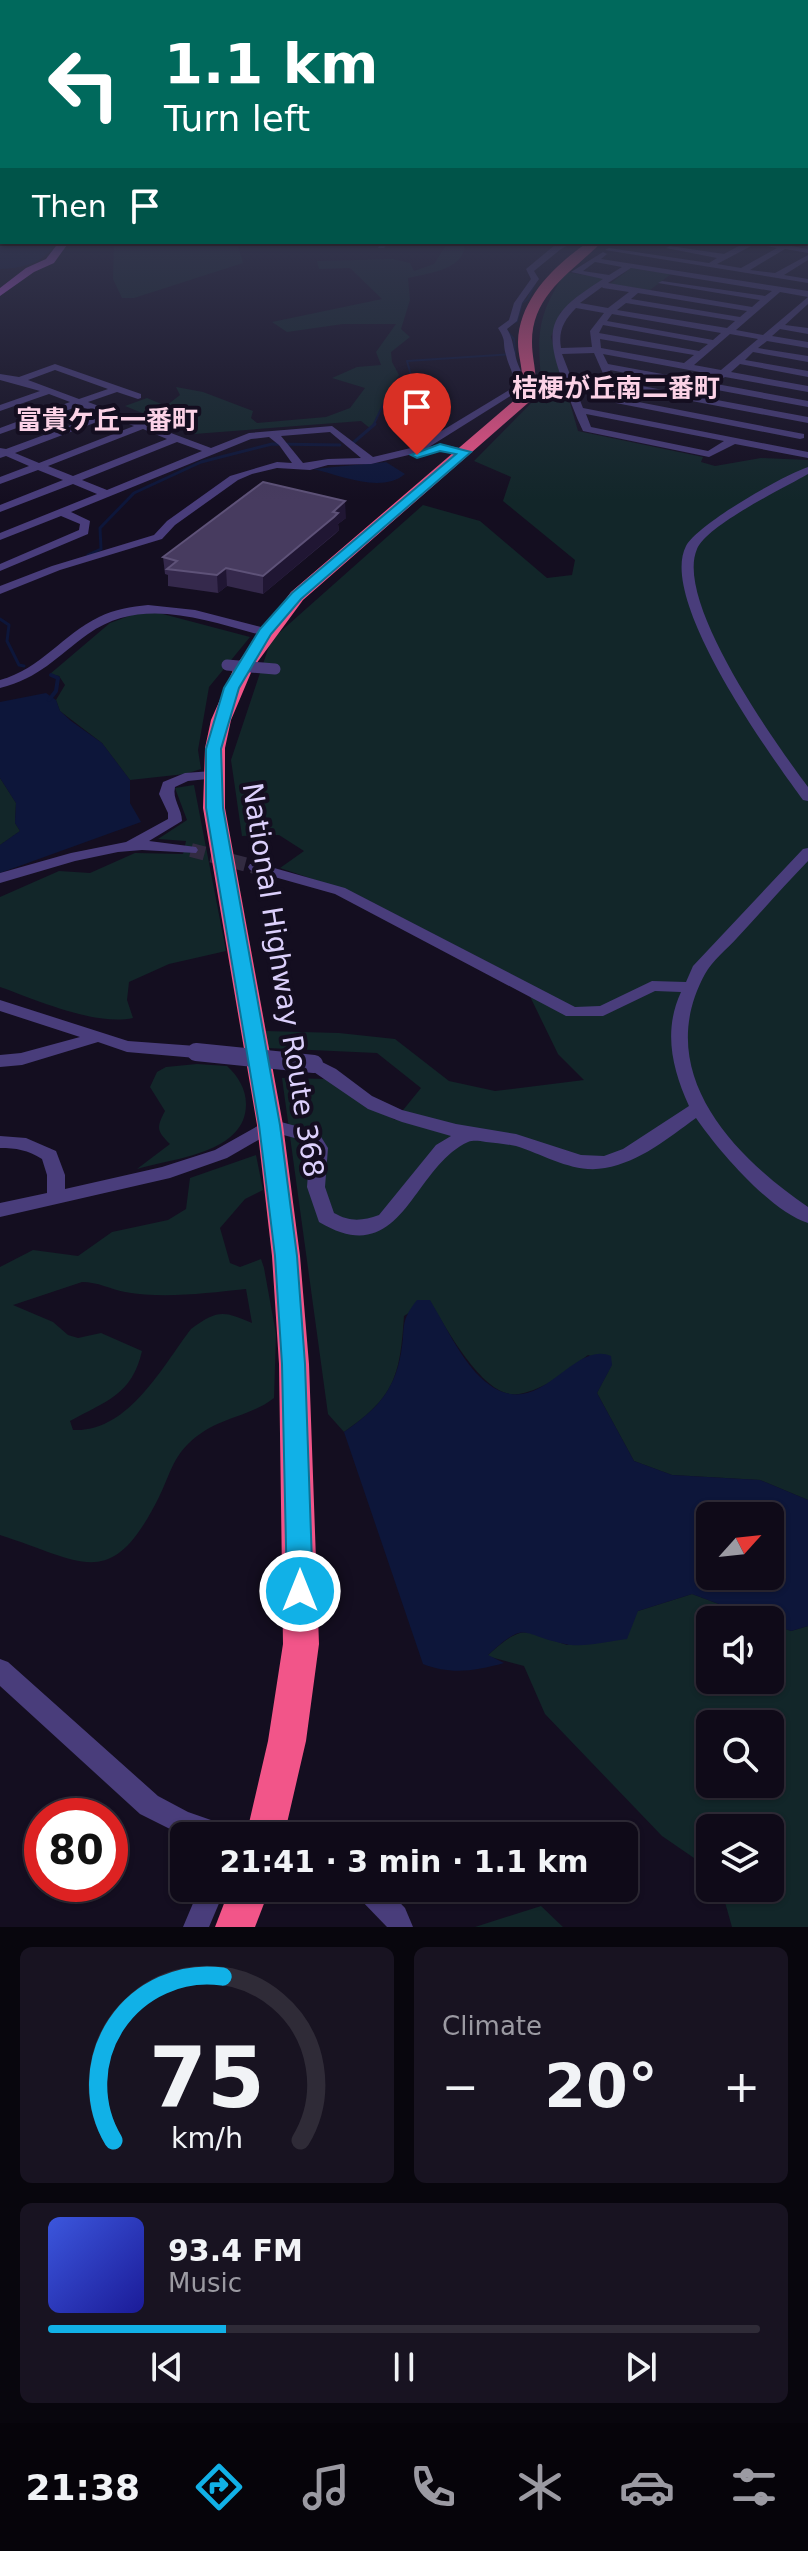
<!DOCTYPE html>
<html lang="en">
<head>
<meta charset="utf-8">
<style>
	:root { --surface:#0f0a18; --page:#181321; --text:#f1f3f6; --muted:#9b9aa2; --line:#2f2b37; --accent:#11b1e7 }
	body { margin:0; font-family:"DejaVu Sans","Noto Sans JP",sans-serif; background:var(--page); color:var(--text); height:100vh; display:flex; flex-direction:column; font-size:30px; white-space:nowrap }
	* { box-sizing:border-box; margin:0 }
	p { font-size:26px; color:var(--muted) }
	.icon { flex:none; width:44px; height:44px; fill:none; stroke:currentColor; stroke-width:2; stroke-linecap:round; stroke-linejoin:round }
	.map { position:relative; height:1927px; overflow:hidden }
	.drawer { display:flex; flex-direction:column; gap:20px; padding:20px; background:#08060d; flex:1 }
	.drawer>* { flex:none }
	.guide { position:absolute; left:0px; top:0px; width:808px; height:244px; box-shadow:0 2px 6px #0004,0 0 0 2px var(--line); background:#00695c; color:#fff; overflow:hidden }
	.needle { width:52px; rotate:63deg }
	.fabs { position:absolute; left:696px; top:1502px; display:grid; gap:16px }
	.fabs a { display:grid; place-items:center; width:88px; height:88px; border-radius:12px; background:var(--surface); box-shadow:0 2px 6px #0004,0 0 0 2px var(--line); font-size:40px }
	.speed { position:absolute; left:24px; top:1798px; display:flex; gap:16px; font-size:40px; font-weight:700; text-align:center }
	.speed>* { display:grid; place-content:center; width:104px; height:104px; border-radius:50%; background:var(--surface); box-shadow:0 2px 6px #0004,0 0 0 2px var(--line); line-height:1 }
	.speed .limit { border:12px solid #d22; background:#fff; color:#111 }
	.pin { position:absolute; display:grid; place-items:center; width:68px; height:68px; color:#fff; margin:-82px -34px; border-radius:50% 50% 50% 0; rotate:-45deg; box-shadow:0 0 8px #0007 }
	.pin .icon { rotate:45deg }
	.me { position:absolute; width:88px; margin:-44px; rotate:0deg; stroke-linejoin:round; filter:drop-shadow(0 0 6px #0008) }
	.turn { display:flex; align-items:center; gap:28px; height:168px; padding:0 32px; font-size:36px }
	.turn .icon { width:104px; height:104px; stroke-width:2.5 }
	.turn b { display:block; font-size:56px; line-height:68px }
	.then { display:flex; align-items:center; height:76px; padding:0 32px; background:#0003; gap:16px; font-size:30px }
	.big { font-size:60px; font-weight:600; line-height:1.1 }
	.drawer .widget { flex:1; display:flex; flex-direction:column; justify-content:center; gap:12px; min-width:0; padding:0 28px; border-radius:12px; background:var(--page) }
	.drawer .dial { align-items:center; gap:0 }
	.dial svg { height:208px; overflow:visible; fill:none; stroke:var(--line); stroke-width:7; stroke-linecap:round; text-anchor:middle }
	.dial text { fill:var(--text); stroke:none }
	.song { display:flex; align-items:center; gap:24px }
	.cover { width:96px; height:96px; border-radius:12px; background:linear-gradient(135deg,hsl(230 70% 55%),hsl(240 70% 35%)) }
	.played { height:8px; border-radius:4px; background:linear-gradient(90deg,var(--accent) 25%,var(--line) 25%) }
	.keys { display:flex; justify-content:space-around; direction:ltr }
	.heat { display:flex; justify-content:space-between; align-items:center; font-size:44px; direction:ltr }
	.drawer .tiles { flex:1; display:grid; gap:20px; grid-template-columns:1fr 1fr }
	.widget:last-child { grid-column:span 2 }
	.trip { position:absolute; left:170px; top:1822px; width:468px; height:80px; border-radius:12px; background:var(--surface); box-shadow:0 2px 6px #0004,0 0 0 2px var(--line); font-weight:600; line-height:80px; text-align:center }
	.tabs { display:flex; height:128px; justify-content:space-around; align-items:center; background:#06040a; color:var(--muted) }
	.tabs .icon { width:56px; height:56px }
	.tabs .selected { color:var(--accent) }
	.tabs b { font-size:36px; color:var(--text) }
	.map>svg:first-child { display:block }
</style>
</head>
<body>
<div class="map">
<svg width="808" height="1927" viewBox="0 0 808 1927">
	<rect width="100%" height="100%" fill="#140e20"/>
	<g fill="#122629" fill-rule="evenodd">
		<path d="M114 242H237L243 263 134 298H122L113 279Z"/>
		<path d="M448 242H465C466 270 429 273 408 278L410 300 401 329 410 337 391 352 392 362 399 375C384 394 384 411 371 429L361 421 194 434 125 406 147 398 166 406 180 395 176 387 203 392 253 411 251 418 257 423 326 417 350 408 365 388 332 378 357 367 381 365 376 352 396 324H343L287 332 272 322 382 299 350 268 319 269 317 261 393 259 410 263 414 271 434 264Z"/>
		<path d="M631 268 671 274 650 290 610 284Z"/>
		<path d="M566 272 607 279 562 314 561 311 551 337 578 431 703 457 701 462 715 466 761 458 808 460V1500L760 1480 672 1475 634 1461 597 1393 612 1364 588 1355C567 1371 546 1389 519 1394 484 1401 445 1325 429 1300L404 1316C400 1376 395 1397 344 1432L328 1414 282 1078 329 1079 395 1120 421 1088 377 1053 267 1048 265 1031 339 1033 395 1039 449 1081 495 1091 584 1080 558 1054 522 980 354 893 280 868 304 851 279 835 242 836 231 760 271 640 423 505 480 521 547 578 572 575 575 560 503 501 511 477 474 461 542 392C538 338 534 319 566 272Z"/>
		<path d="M137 613H159L250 637 209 687 198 750 201 769 185 774 130 780 102 743 60 711 56 700 65 685 59 676 50 674 110 623Z"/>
		<path d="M0 778 16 803 15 823 20 831 0 845Z"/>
		<path d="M194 785 226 951 169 964 129 982 127 1000 133 1018C94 1026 37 1000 0 987V897L59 871 90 873 135 853 183 854 186 841 158 839 187 820 175 788Z"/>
		<path d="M197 1064 227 1066C238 1076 246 1089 246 1104 246 1153 175 1158 137 1169L170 1144C157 1131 156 1128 165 1111L150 1087 157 1072 166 1067Z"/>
		<path d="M256 1155 263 1190 245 1199 220 1228 230 1263 240 1267 261 1259 264 1268 276 1334 274 1398C247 1419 217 1416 188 1444 172 1460 169 1477 159 1497 111 1593 84 1562 0 1535V1267L33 1250 78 1256 112 1232 168 1220 186 1209 190 1178ZM82 1282C98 1282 110 1289 125 1292 164 1299 207 1293 246 1289L252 1323C224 1311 218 1309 191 1329 162 1367 128 1433 73 1430L70 1421C106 1401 132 1395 142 1351L101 1333 78 1338 68 1335 53 1322 13 1305Z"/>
		<path d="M692 1594 762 1620H710V1680H770V1623L791 1631 808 1626V1927H732L721 1888H770V1828H710V1869L662 1836 545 1714 524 1666 487 1656C524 1623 523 1630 567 1645L638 1611ZM710 1724H770V1784H710Z"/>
		<path d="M541 1906 563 1927H475Z"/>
	</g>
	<g fill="#0d163a" fill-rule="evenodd">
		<path d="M0 231 2 242H58C42 263 26 268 0 269Z"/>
		<path d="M386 462 405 474C381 494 340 475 313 469Z"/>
		<path d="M46 693 56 700 60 711 71 721 102 743 130 780V803L141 822 0 873V845L20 831 15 823 16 803 0 778V702Z"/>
		<path d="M417 1300H430C444 1323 458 1353 476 1373 536 1436 569 1338 611 1356L612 1365 597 1393 634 1461 672 1475 760 1480 808 1500V1626L791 1631 770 1623V1620H762L692 1594 638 1611 627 1639C608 1641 583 1648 565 1644 519 1635 528 1619 488 1655L504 1663C475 1671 451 1675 423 1664L344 1432C375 1410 394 1393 401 1353 406 1326 399 1323 417 1300ZM770 1516V1576H710V1516Z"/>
	</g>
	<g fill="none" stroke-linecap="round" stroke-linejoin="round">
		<g stroke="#0d163a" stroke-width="2">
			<path d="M565 247 576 242"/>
			<path d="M511 324 517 321 522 303 528 299 537 278"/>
			<path d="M373 426 390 390 412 379 407 361 515 354 514 339 506 330"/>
		</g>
		<g stroke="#0d163a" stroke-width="3">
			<path d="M354 442 375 424"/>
			<path d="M88 555 101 549 100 528 134 493 201 462 272 444 340 445"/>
			<path d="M0 619 9 625 7 641 19 665 24 666"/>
		</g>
		<path stroke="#0d163a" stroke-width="4" d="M49 700 56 691 58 678 51 675"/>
		<path stroke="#322b41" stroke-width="14" stroke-dasharray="14 7" stroke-linecap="butt" d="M191 850 255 867"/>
		<g fill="#493d7b" fill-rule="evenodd">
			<rect x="806" y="231" width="2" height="3"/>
			<path d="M381 242H390L384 248H378Z"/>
			<path d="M563 242H574L561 249 534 271 539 279 522 303 517 321 507 329C513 339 512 342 515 353 518 372 525 367 520 390L429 447 440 444 469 450V454L441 450 422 456 417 453 371 464 328 465 310 470 277 468 252 474 238 480 175 525 162 539 60 570 0 594V586L52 566 154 535 167 521 230 476 277 462 292 463 279 445 269 437 251 439 71 512 90 521 88 534 0 571V564L79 530 80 524 61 516 0 540V533L97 494 73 484 0 512V505L63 480 38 470 0 484V477L29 466 6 456 0 458V448L6 449 101 414 79 406 0 434V428L70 402 49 394 0 411V405L40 391 0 380V374L19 377 55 364 141 394V398L138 399 117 392 88 402 211 448 249 433 332 426 373 457 415 447 511 389C515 369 510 372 506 355 502 341 507 342 498 328L509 320 514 303 531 279 526 269 555 245ZM55 370 108 389 79 399 28 380ZM110 417 134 426 39 463 15 453ZM143 429 167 439 73 476 48 466ZM330 432 361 458 328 459 303 463 281 436ZM177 442 202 451 107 490 82 480Z"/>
			<path d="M746 242H770L808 249V253L785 249 750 270 775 273 808 255V260L784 275 808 279V283L605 250 609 248 709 263 717 258 666 248 670 246 724 254ZM755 244 777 248 741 268 717 264Z"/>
			<path d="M603 252 607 254 601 259 808 291V297L780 292 736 330 763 335 808 297V304L785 325 808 328V334L780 329 772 336 808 342V348L767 341 758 348 808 356V362L753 352 745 360 808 371V377L740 364 731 372 808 386V392L725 377 718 381 713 378 716 375 603 354 608 364 808 401V407L610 370 615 381 808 417V423L618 387 623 399 804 434V438L800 439 616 403 594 353 562 354 583 408 808 452V458L735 444 709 457 583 431C575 415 569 397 562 379 541 323 555 310 603 279L571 272ZM595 262 622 267 609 275 583 271ZM631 268 772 291 765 296 662 281 658 283 760 300 752 307 608 283ZM602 287 603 288 629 292 608 308 580 303ZM638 293 747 311 740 317 631 299ZM626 303 735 321 727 328 617 310ZM576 308 604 313 590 331 592 347 561 348C558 331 564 320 576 308ZM612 314 721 333 713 340 607 321ZM603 325 708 344 699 351 599 333ZM730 334 758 339 721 370 694 365ZM600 339 694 355 684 363 601 348ZM586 414 724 441 708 451 591 427Z"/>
			<path d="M808 467V474C784 488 707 525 697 549 674 602 776 744 808 787V801L803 800C770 755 658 600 686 546 699 523 782 476 808 467Z"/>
			<path d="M148 605 195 610 269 629 271 632 265 636C206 621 143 595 88 634 56 657 40 678 0 688V680C41 669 63 634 99 617 115 609 131 607 148 605Z"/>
			<path d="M212 771 219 775 217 778 188 781 175 787C172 799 182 809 182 821L149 841 196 847 198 850 196 853 142 850 118 852 75 861 0 883V873L71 853 126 842 168 819V813L159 794 163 782 185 773Z"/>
			<path d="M808 848V861C784 886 761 912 737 938 727 949 712 961 705 974 652 1071 732 1155 808 1207V1223C770 1211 718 1150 696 1118 668 1138 640 1162 605 1168 574 1174 545 1155 516 1146 506 1144 496 1143 486 1142 479 1141 474 1140 468 1142 411 1168 403 1272 319 1222L307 1187 310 1148 306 1141 272 1132 227 1158 170 1178 0 1217V1203L47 1193V1175L42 1159C28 1150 16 1148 0 1148V1136L26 1138 56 1151 65 1175V1189L162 1167 215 1150 270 1119 318 1132 328 1148 325 1187 334 1213C350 1222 362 1221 379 1215L436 1145 451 1136 402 1122 368 1109 308 1068 305 1064 308 1060 314 1058 336 1069 372 1096 402 1110 456 1124 516 1134 581 1155 604 1156 623 1149 689 1106C672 1068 663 1031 681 992L655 991 603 1016H566L335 894 250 870 248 867 250 864H260L345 888 575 1007 600 1006 652 981 686 982 693 966 803 849Z"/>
			<path d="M0 1000 128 1041 196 1046 204 1052 196 1058 127 1052 98 1042 22 1065 0 1067V1055L21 1053 80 1037 0 1011Z"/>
			<path d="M0 1659 8 1662 158 1796 188 1812 231 1827 235 1836H184L140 1814 0 1686Z"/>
			<path d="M192 1888H218L220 1901 209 1927H183L194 1901Z"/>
			<path d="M354 1888H386L405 1908 413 1927H387L358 1897Z"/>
		</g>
		<path fill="#d260f3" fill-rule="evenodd" d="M59 242H69L54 263 34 272 0 296V288L26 268 46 259Z"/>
		<g fill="#f25589" fill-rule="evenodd">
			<path d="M588 242H602C572 272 532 294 532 342 532 366 542 381 528 403L303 600 253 668 231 720 225 748V808L283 1125 300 1256 309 1364 319 1644 306 1741 284 1836H246L268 1741 283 1644 279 1364 272 1256 257 1125 203 808 205 748 211 720 234 668 291 592 517 398C528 378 518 362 518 342 519 299 555 265 588 242Z"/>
			<path d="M230 1888H270L255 1927H215Z"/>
		</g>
		<path stroke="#493d7b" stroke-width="11" d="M227 665 275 669"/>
		<path stroke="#493d7b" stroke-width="18" d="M196 1052 314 1064"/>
	</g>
	<path fill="#35294c" d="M346 518 338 524 339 530 335 534 263 594 227 586 218 593 168 586V575L165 574 163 557Z"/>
	<g fill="#201633">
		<path d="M345 501 346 518 338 524 339 530 263 594V576Z"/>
		<path d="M226 568 227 586 218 593 217 575Z"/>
	</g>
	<path fill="#473b5f" stroke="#5e5278" stroke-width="2" d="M263 482 345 501 333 512 338 513 334 517 263 576 226 568 217 575 167 569 177 561 163 557Z"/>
	<linearGradient id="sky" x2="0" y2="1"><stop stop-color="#0b0812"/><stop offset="0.46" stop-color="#34364e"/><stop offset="1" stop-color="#34364e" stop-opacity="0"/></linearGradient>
	<rect width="808" height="501" fill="url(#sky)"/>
	<path fill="#11b1e7" stroke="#0b7396" stroke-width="2" d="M440 444 471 452 301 599 271 634 239 688 221 749 223 808 280 1125 297 1256 305 1364 313 1591 309 1599 300 1602 291 1599 287 1591 282 1364 275 1256 259 1125 206 808V749L224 688 260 629 292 593 456 454 440 451 417 458 411 455Z"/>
	<g text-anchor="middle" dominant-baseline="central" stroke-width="8" stroke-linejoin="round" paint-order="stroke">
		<g font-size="26" font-weight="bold" fill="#fcd2e6" stroke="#140e20">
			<text x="616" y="388">桔梗が丘南二番町</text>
			<text x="107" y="420">富貴ケ丘一番町</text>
		</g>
		<g font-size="28" fill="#dcd0fc" stroke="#140e20">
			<text transform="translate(283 980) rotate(81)">National Highway Route 368</text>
		</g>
	</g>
</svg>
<div class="fabs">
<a><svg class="needle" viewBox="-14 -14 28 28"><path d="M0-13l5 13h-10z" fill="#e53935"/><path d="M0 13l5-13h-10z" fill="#9b9aa2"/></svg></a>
<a><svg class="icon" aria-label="sound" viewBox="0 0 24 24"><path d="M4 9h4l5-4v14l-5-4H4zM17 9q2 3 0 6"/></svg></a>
<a><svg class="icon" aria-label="search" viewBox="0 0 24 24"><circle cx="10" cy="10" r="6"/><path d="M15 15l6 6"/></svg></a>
<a><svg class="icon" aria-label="layers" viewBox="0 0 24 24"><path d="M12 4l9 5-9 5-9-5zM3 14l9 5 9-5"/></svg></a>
</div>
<div class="speed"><div class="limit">80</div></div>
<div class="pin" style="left:417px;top:455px;background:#d93025"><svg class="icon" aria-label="arrive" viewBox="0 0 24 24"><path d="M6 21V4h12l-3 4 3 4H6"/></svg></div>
<svg class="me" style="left:300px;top:1591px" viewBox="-20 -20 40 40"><circle r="17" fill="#11b1e7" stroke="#fff" stroke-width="3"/><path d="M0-11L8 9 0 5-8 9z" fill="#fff"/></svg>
<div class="trip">21:41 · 3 min · 1.1 km</div>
<div class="guide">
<div class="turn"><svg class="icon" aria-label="left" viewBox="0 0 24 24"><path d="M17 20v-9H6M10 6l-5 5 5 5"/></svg><div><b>1.1 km</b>Turn left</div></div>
<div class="then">Then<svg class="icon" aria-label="arrive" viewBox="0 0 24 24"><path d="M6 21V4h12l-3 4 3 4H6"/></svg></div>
</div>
</div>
<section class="drawer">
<div class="tiles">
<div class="widget dial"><svg viewBox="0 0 100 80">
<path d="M14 69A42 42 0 1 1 86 69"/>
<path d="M14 69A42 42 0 0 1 56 6" stroke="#11b1e7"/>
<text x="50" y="56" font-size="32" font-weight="700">75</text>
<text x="50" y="72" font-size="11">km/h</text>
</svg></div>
<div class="widget"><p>Climate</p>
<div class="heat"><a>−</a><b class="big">20°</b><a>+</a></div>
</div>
<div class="widget">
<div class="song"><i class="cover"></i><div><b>93.4 FM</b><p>Music</p></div></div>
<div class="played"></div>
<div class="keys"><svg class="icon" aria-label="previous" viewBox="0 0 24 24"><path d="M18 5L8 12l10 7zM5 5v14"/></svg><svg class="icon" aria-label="pause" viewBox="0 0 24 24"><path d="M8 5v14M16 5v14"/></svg><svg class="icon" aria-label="next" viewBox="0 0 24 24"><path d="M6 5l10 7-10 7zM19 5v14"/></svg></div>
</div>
</div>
</section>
<nav class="tabs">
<b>21:38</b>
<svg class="icon selected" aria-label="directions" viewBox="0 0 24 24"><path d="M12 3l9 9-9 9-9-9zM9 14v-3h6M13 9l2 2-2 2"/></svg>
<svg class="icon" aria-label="music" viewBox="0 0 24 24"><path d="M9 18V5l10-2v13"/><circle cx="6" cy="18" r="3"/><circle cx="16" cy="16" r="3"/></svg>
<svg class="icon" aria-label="phone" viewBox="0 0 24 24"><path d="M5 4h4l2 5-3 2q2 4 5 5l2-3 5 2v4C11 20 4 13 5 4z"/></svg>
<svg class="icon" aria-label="climate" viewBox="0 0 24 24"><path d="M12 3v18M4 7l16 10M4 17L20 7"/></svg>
<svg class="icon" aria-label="car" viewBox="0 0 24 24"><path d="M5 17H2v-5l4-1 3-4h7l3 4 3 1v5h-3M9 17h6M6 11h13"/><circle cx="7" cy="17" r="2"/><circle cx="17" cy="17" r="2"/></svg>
<svg class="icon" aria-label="filters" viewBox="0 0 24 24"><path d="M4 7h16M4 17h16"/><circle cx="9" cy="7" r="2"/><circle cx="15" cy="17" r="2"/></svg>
</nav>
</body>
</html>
